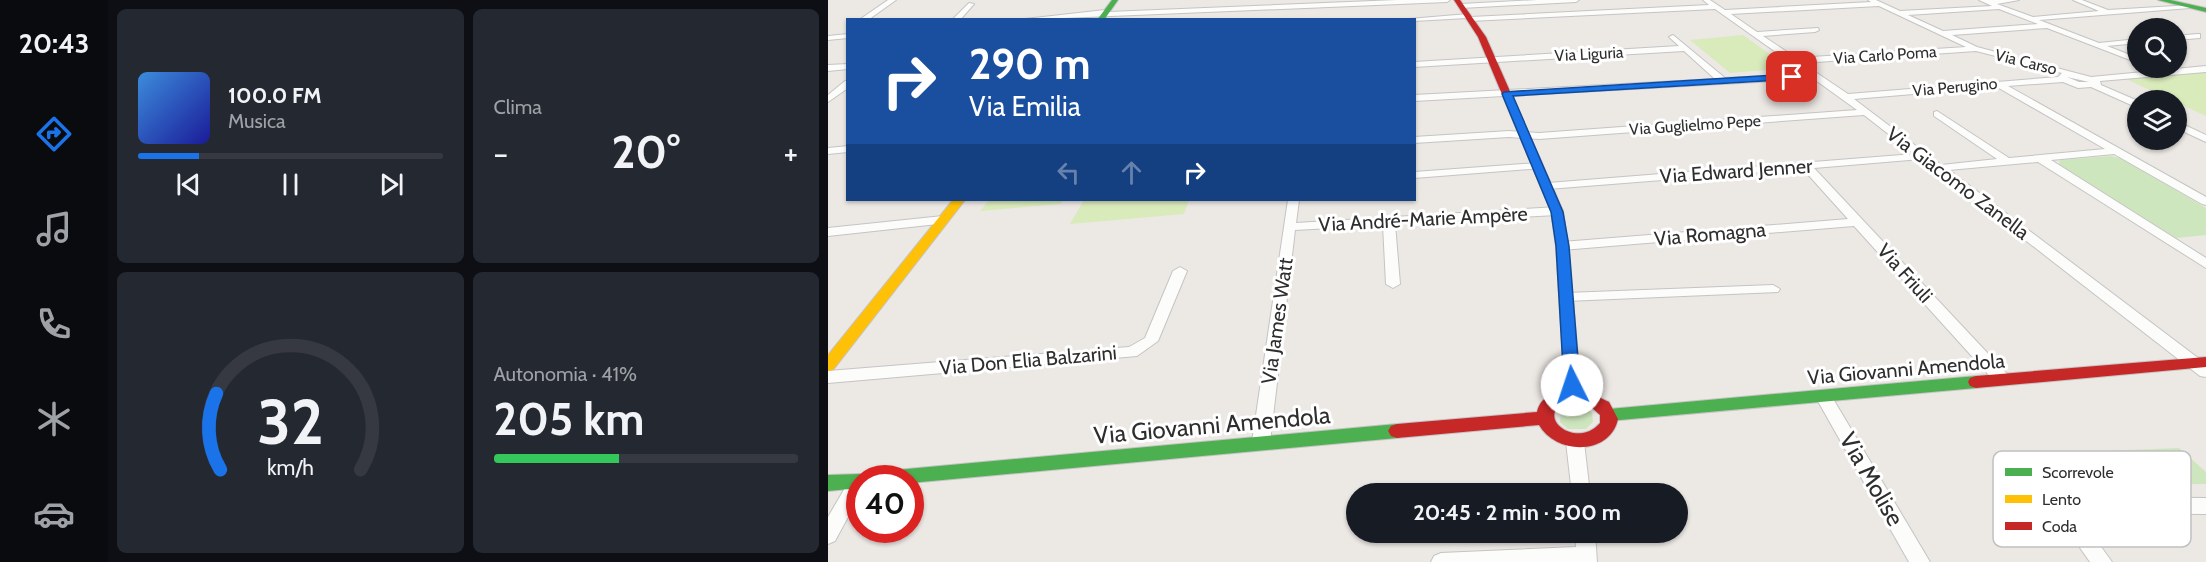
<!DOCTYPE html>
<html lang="it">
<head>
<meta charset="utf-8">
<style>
	:root { --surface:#171b24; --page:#242831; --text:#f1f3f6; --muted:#9ea1a6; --line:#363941; --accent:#1a73e8 }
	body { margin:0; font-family:Cabin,sans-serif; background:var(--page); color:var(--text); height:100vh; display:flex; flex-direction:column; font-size:22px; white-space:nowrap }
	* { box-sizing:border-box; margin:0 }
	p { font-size:20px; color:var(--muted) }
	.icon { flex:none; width:33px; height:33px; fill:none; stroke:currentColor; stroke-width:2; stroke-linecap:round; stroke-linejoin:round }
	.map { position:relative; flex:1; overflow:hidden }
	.details { display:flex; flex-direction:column; gap:9px; padding:9px; background:#0d0f14; width:720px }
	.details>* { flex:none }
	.banner { position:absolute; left:18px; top:18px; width:570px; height:183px; border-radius:0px; box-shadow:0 2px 4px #0004; background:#1a4fa0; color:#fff; overflow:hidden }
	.controls { position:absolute; left:1299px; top:18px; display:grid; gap:12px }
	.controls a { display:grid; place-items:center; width:60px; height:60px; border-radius:50%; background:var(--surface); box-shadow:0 2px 4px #0004; font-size:30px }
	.speed { position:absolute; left:18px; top:465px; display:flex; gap:12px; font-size:30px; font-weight:700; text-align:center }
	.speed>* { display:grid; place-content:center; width:78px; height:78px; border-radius:50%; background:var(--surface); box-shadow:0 2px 4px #0004; line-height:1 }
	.speed .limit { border:9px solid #d22; background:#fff; color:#111 }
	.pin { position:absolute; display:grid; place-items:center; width:51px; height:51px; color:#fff; margin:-26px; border-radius:12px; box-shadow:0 3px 9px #0006 }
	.me { position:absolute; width:66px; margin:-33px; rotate:356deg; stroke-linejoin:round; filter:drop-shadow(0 0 4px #0008) }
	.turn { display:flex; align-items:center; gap:21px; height:126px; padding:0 24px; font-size:27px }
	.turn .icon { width:78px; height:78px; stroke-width:2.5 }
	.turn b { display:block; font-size:42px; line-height:51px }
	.lanes { display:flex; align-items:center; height:57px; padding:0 24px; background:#0003; justify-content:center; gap:30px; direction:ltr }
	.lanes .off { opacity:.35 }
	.big { font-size:45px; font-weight:700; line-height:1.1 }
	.details .tile { flex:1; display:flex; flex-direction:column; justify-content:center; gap:9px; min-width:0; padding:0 21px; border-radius:9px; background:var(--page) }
	.details .dial { align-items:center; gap:0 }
	.dial svg { height:156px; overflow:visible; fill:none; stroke:var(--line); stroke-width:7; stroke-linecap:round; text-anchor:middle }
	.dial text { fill:var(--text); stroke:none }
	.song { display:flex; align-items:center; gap:18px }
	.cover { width:72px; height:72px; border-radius:9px; background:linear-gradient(135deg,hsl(210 70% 55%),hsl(240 70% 35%)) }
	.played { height:6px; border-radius:3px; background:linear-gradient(90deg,var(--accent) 20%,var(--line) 20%) }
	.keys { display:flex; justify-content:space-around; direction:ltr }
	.heat { display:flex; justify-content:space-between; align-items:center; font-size:33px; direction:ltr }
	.charge { height:9px; border-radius:4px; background:linear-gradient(90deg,#34c759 41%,var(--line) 0) }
	.details .tiles { flex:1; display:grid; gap:9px; grid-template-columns:repeat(2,1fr) }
	.trip { position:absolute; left:518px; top:483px; width:342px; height:60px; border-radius:30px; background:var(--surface); box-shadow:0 2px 4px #0004; font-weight:700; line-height:60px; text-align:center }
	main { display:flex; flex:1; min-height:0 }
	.menu { display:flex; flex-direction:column; width:108px; justify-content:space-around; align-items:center; background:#090b0e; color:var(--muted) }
	.menu .icon { width:42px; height:42px }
	.menu .selected { color:var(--accent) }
	.menu b { font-size:27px; color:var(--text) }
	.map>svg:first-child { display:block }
</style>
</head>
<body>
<main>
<nav class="menu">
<b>20:43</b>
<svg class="icon selected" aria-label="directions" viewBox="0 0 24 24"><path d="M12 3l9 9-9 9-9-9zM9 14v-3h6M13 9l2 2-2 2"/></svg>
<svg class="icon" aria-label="music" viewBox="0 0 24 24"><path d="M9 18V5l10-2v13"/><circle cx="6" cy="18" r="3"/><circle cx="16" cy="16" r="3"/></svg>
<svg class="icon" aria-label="phone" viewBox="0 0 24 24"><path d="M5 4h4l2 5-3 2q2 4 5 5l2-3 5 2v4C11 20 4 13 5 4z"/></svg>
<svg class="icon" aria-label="climate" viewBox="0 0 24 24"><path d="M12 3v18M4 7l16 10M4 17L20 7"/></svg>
<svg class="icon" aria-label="car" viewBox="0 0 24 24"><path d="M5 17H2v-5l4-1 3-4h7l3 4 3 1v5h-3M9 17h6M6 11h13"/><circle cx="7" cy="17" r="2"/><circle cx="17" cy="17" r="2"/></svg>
</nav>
<section class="details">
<div class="tiles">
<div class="tile">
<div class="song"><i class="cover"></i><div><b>100.0 FM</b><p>Musica</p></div></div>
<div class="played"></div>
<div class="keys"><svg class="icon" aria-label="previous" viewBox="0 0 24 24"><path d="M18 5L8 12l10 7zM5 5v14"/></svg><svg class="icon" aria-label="pause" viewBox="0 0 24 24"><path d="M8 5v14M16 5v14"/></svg><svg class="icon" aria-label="next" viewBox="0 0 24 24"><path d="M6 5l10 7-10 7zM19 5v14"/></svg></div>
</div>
<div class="tile"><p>Clima</p>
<div class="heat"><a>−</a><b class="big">20°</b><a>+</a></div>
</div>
<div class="tile dial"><svg viewBox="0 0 100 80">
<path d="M14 69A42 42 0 1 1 86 69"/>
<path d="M14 69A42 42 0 0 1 12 30" stroke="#1a73e8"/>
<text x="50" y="56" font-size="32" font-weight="700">32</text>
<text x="50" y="72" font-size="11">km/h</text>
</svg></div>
<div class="tile"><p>Autonomia · 41%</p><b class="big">205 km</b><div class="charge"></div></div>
</div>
</section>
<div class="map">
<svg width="1378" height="562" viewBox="0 0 1378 562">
	<rect width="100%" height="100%" fill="#ece8e4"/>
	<g fill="#cee6be">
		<path d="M1283 156 1295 159 1378 208V235L1348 238 1231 165 1232 160Z"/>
		<path d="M746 404 757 406 764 413 765 422 758 429H740L732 422 733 410Z"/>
		<path d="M1351 448 1378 472V484L1202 485 1180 455Z"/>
	</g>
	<g fill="#d9eabb">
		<path d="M915 35 961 68 902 73 862 40Z"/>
		<path d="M1378 71V116L1296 78Z"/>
		<path d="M161 200H235L232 204 152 211Z"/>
		<path d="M256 200H361L356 214 242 224Z"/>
	</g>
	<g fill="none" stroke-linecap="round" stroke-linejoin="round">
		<g stroke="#c5c4c5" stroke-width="2">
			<g id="street">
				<path d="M60 0H68L40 20H31Z"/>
				<path d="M569 0H622L619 2 187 20 277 10 280 12Z"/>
				<path d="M709 0H751L748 2 633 8 630 6 633 4Z"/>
				<path d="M875 0H882L897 10 1043 2 1040 0H1048L1072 11 1164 6 1151 0H1191L1169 4 1205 17 1271 11 1245 0H1254L1280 10 1364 5 1362 8 1211 20 1271 43 1310 39V43L1279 46 1310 58V63L1219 28 1124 35 1149 47 1263 77 1378 66V72L1272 81 1273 85 1310 101V108L1263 87 1250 88 1235 82 1180 86 1378 197V205L1374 204 1286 154 1223 160 1378 258V268L1210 162 1121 170 1378 364V377L1372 376 1093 159 986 168 1181 376 1183 380 1181 384H1169L1026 226 734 250 728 246 734 242 1020 219 975 169 720 189 714 186 720 183 1086 154 1036 115 711 139 681 137 586 143V137L681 131 711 133 1029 110 986 79 586 101V95L887 79 856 51 586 67V62L851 46 841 37 845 35 897 78 979 74 887 9 642 21 639 18 586 21V20H569L640 14 643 17 881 5ZM1051 6 1138 47 968 58 935 36 987 32 991 30 990 28 929 32 903 14ZM1171 9 1210 24 1115 31 1080 15ZM1148 51 1234 73 1230 77 1020 94 974 63ZM1239 77 1261 82H1251ZM1169 87 1277 149 1181 158 1109 111 1106 112V116L1169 159 1113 165 1026 99Z"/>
				<path d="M141 3 146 4 132 20H124Z"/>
				<path d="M20 34V38L0 40V36Z"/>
				<path d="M1369 34H1372V38L1348 40V36Z"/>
				<path d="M20 64V69L0 71V65Z"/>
				<path d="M17 81H20V88L0 102V95Z"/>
				<path d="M1348 121 1378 135V142L1348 128Z"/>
				<path d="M20 146V152L0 154V148Z"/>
				<path d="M710 163 714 164V168L586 178V172Z"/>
				<path d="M460 200H471L468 223 729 207 735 211 729 215 567 224 572 284 565 288 558 284 555 225 467 230 442 442 439 447 433 449 427 447 424 442Z"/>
				<path d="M115 216 121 220 119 223 0 236V228Z"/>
				<path d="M352 267 359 271 330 341 309 356 0 383V371L301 347 317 338 345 271Z"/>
				<path d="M945 285 952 289 950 292 738 301 731 297 738 293Z"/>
				<path d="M995 390 1001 392 1102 562H1081L987 396 989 392Z"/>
				<path d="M747 435 753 437 756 442 762 494H744L738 442 741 437Z"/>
				<path d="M30 474 38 478H32V495L7 541 0 544V517L24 476Z"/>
				<path d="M1253 497 1378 498V514L1260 513 1256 523 1284 562H1262L1236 525 1246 499Z"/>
				<path d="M747 532H767L769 562H603L606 556 613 553 748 547Z"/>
			</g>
		</g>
		<g stroke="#c5c4c5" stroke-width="2">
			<g id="fast">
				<path d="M284 0H290L276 20H269Z"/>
				<path d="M1330 0H1342L1378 8V12Z"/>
				<path d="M1148 376 1154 378 1156 382 1154 386 1148 388 781 421 775 419 773 415 775 411 781 409Z"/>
				<path d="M569 424 575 426 578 431 575 436 569 438 82 483V478H48L51 473 57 471Z"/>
				<path d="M32 474 40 478H32V488L0 491V475Z"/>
			</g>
		</g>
		<g stroke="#c5c4c5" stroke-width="2">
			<path id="slow" d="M125 200H137L5 370 0 371V355Z"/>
		</g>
		<g stroke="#c5c4c5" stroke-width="2">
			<g id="jam">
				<path d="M626 0H632L658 37 735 211 740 246 753 389 781 402 790 419C782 456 728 455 711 425L569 438 563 436 560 431 563 426 569 424 709 412C712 398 724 393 737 389L728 246 723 211 650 37ZM745 399 762 406 772 415V423C747 452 700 412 745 399Z"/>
				<path d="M1378 357V367L1148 388 1142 386 1140 382 1142 378 1148 376Z"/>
			</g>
		</g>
		<use href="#street" fill="#fcfcfb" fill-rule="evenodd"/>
		<use href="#fast" fill="#4caf50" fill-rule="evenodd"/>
		<use href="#slow" fill="#ffc107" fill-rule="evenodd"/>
		<use href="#jam" fill="#c62828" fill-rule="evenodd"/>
	</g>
	<path fill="#1a73e8" stroke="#114b97" stroke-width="1.5" d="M964 74 967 75V79L685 96 735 212 741 246 752 385 750 389H738L736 385 728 246 723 212 674 94 676 92Z"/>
	<g text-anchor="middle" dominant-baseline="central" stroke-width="6" stroke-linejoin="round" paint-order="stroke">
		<g font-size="16" fill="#2e2e2e" stroke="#fff">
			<text transform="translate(761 54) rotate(-3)">Via Liguria</text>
			<text transform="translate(1057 55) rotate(-4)">Via Carlo Poma</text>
			<text transform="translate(1198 62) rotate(14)">Via Carso</text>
			<text transform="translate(1127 87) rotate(-5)">Via Perugino</text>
			<text transform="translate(867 125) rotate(-4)">Via Guglielmo Pepe</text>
		</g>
		<g font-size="20" fill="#2e2e2e" stroke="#fff">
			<text transform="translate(908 171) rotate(-4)">Via Edward Jenner</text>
			<text transform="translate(1130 183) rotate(37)">Via Giacomo Zanella</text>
			<text transform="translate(595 219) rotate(-3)">Via André-Marie Ampère</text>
			<text transform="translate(882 234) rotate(-5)">Via Romagna</text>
			<text transform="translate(1077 273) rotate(48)">Via Friuli</text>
			<text transform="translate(449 321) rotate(-82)">Via James Watt</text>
			<text transform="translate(200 360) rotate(-5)">Via Don Elia Balzarini</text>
			<text transform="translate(1078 369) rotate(-5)">Via Giovanni Amendola</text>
		</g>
		<g font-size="24" fill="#2e2e2e" stroke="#fff">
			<text transform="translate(384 425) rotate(-5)">Via Giovanni Amendola</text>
			<text transform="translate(1044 479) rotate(60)">Via Molise</text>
		</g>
	</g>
	<rect x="1165" y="451" width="198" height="96" rx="9" fill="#fff" stroke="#c0c0c0" stroke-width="1.5"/>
	<rect x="1177" y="468" width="27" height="8" fill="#4caf50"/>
	<rect x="1177" y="495" width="27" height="8" fill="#ffc107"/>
	<rect x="1177" y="522" width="27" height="8" fill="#c62828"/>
	<g font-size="16" fill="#2e2e2e">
		<text x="1214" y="478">Scorrevole</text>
		<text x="1214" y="505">Lento</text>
		<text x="1214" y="532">Coda</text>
	</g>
</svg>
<div class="controls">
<a><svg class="icon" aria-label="search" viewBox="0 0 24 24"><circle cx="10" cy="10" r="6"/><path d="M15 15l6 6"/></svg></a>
<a><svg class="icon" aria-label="layers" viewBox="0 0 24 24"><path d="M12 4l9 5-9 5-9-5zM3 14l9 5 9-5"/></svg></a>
</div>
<div class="speed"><div class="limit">40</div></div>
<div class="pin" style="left:964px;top:77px;background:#d93025"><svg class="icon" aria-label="arrive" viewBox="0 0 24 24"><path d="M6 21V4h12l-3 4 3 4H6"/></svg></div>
<svg class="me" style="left:744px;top:385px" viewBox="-20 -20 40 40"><circle r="19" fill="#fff"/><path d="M0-13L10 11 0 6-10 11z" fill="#1a73e8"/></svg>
<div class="trip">20:45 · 2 min · 500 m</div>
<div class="banner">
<div class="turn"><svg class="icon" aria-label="right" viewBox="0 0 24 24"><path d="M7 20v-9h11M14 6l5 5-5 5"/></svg><div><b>290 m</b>Via Emilia</div></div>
<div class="lanes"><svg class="icon off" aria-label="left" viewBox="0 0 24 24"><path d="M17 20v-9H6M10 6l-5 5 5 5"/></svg><svg class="icon off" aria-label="ahead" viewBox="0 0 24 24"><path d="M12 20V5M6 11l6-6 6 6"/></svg><svg class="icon" aria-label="right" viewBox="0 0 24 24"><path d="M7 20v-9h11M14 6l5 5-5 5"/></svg></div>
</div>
</div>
</main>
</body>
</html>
